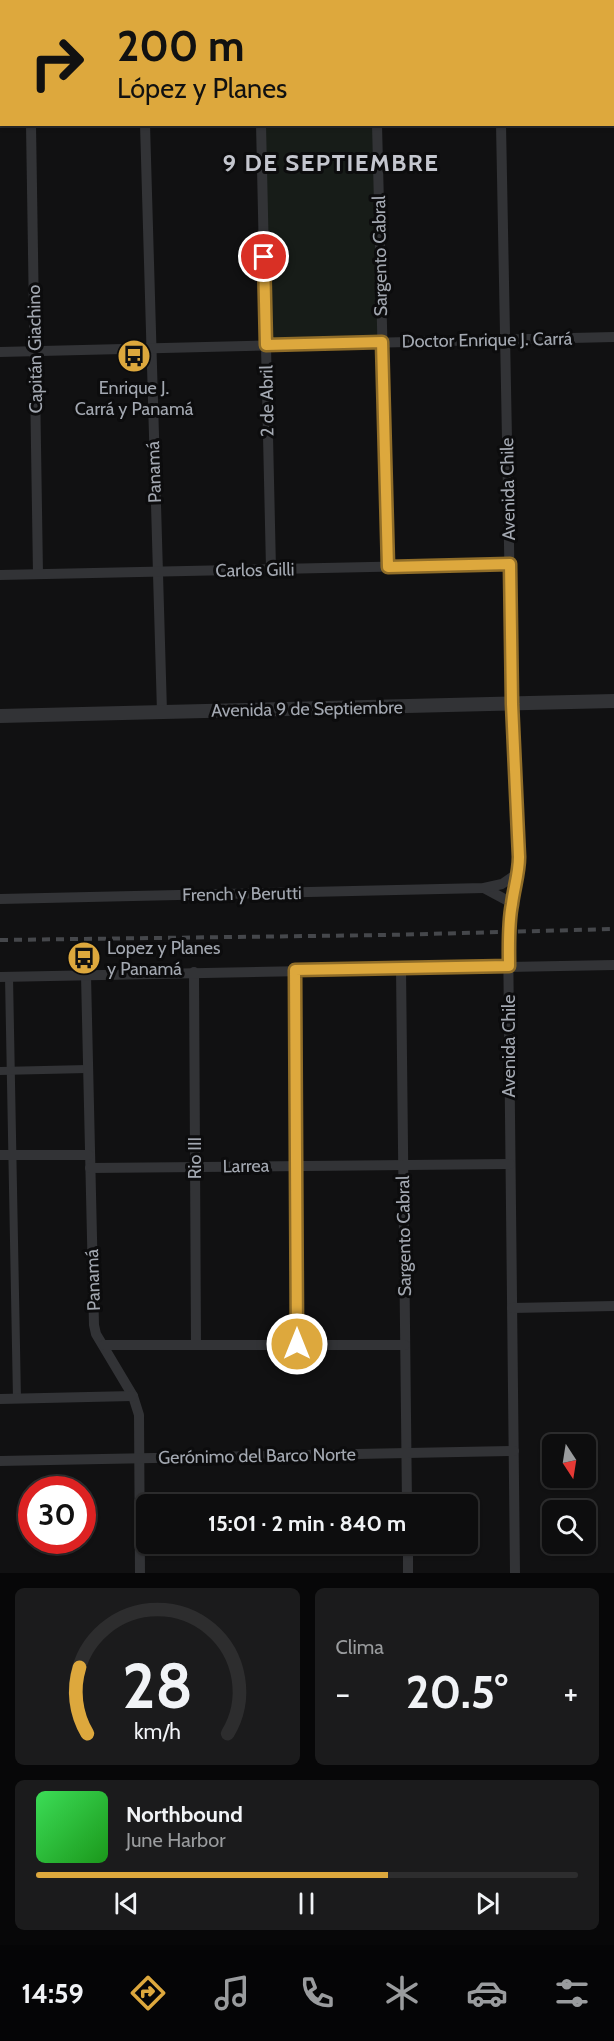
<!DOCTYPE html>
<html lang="es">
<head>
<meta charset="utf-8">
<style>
	:root { --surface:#0d0d0e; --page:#1b1b1c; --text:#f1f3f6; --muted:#9a9c9e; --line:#2d2d2e; --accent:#dda83d }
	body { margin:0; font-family:Cabin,sans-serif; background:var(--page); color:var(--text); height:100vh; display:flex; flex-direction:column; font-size:22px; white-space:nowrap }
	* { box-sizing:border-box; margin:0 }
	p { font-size:20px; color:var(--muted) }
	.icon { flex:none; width:33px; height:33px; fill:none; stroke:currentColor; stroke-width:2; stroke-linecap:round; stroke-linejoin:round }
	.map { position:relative; height:1573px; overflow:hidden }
	.drawer { display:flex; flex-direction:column; gap:15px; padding:15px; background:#070708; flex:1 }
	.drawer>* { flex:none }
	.guide { position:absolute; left:0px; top:0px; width:615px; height:126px; box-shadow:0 2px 4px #0004,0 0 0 2px var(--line); background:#dda83d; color:#111; overflow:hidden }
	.needle { width:39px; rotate:168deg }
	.buttons { position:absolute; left:542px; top:1434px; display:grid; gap:12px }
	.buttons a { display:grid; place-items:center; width:54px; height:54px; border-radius:9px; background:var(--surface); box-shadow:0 2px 4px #0004,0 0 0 2px var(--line); font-size:30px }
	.speed { position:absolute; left:18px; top:1476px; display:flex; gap:12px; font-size:30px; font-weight:700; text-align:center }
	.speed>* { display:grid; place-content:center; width:78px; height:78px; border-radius:50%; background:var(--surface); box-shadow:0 2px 4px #0004,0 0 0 2px var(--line); line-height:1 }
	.speed .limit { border:9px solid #d22; background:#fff; color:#111 }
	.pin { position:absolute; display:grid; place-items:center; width:51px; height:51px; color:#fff; margin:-26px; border:3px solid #fff; border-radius:50%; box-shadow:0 2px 6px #0007 }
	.me { position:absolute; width:66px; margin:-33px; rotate:0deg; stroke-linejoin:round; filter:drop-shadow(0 0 4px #0008) }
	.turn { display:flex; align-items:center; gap:21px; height:126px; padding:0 18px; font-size:27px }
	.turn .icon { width:78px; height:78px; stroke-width:2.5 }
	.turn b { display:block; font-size:42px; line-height:51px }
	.big { font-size:45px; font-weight:700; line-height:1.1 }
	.drawer .card { flex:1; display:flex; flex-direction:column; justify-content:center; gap:9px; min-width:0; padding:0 21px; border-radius:9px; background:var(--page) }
	.drawer .dial { align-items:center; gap:0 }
	.dial svg { height:156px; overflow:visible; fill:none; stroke:var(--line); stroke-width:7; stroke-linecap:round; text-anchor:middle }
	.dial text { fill:var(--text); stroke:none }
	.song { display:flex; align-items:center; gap:18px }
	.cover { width:72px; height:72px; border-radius:9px; background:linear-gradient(135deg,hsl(130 70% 55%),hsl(120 70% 35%)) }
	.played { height:6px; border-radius:3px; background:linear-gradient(90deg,var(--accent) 65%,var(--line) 65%) }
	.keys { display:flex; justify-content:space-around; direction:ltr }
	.heat { display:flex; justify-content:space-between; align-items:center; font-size:33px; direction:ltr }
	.drawer .tiles { flex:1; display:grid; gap:15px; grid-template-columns:1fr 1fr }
	.card:last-child { grid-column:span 2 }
	.trip { position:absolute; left:136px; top:1494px; width:342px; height:60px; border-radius:9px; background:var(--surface); box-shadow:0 2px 4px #0004,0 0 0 2px var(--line); font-weight:700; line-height:60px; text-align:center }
	.menu { display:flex; height:96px; justify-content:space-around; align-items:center; background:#050506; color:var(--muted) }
	.menu .icon { width:42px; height:42px }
	.menu .selected { color:var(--accent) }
	.menu b { font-size:27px; color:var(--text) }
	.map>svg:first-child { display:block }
</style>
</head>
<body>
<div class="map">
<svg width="614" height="1573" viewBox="0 0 614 1573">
	<rect width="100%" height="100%" fill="#111112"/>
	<path fill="#171c18" d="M262 125H377L382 342 266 345Z"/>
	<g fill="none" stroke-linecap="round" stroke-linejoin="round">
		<g stroke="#323336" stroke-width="8">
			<path d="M9 977 17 1399"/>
			<path d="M0 1071 87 1069"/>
		</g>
		<g stroke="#323336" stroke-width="10">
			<path d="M29 0V2"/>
			<path d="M142 0V2"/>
			<path d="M259 0V2"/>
			<path d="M374 0V2"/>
			<path d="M498 0V2"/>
			<path d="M612 0V2"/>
			<path d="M614 59V77"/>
			<path d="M31 124 38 574"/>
			<path d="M145 124 162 712"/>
			<path d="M261 124 271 569"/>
			<path d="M377 124 388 567"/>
			<path d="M501 124 512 703 519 857C518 882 512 908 508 933L515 1573"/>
			<path d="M0 352 614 337"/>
			<path d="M0 575 510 564"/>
			<path d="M484 888 512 903"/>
			<path d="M0 899 484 888 502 884 518 873"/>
			<path d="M401 968 407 1504"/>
			<path d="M295 970 297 1344"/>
			<path d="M194 972 196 1344"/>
			<path d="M86 975 94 1325 96 1334 133 1396 139 1415 140 1573"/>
			<path d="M0 977 614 965"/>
			<path d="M0 1155H89"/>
			<path d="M90 1168 510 1164"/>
			<path d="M512 1308 614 1306"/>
			<path d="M104 1345H405"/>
			<path d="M0 1399 133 1396"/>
			<path d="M0 1461 514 1451"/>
			<path d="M408 1544V1573"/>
		</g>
		<path stroke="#323336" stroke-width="14" d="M0 716 614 701"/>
		<path stroke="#45474b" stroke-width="4" stroke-dasharray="8 6" stroke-linecap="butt" d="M0 940 387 935 614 929"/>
	</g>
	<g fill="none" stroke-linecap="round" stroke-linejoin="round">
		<g stroke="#906d28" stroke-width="15">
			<path id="route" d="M264 257 266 345 382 342 388 567 510 564 512 704 519 857C519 873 514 888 512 904 508 924 509 945 509 966L295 970 297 1344"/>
		</g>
		<use href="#route" stroke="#dda83d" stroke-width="10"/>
	</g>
	<defs>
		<g id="bus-disc" transform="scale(1.725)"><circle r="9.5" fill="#dda83d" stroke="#0c0c0d"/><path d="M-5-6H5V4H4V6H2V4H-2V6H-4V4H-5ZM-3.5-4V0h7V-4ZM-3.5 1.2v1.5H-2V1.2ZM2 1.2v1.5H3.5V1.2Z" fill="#111"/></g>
	</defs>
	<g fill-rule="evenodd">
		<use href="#bus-disc" x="134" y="356"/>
		<use href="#bus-disc" x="84" y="958"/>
	</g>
	<g text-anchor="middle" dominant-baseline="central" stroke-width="6" stroke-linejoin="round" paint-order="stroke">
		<g font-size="18" fill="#a3a8b1" stroke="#0c0c0d">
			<text transform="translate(380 256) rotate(-91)">Sargento Cabral</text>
			<text transform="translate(487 340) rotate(-1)">Doctor Enrique J. Carrá</text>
			<text transform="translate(35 349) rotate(-91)">Capitán Giachino</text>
			<text transform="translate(267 401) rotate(-91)">2 de Abril</text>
			<text transform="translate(154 472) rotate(-92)">Panamá</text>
			<text transform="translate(508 489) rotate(-91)">Avenida Chile</text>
			<text transform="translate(255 570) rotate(-1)">Carlos Gilli</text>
			<text transform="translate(307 709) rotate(-1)">Avenida 9 de Septiembre</text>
			<text transform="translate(242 894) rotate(-1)">French y Berutti</text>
			<text transform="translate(509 1046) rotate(-90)">Avenida Chile</text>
			<text transform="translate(195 1158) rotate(-90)">Rio III</text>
			<text transform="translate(246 1166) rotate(-1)">Larrea</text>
			<text transform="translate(404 1236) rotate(-91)">Sargento Cabral</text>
			<text transform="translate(93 1280) rotate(-92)">Panamá</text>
			<text transform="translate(257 1456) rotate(-1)">Gerónimo del Barco Norte</text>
		</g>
		<g font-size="18" fill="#a3a8b1" stroke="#0c0c0d">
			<text x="134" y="388">Enrique J.<tspan x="134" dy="21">Carrá y Panamá</tspan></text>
			<text x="107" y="948" text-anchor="start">Lopez y Planes<tspan x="107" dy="21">y Panamá</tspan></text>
		</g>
		<g font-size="24" font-weight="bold" letter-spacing="1.5" fill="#c4c6ce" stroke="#0c0c0d">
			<text x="331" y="162">9 DE SEPTIEMBRE</text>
		</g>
	</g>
</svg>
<div class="buttons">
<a><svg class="needle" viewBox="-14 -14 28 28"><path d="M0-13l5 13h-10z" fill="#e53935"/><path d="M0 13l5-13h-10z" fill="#9a9c9e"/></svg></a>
<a><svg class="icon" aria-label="search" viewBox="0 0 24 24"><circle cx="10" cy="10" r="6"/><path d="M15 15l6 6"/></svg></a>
</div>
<div class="speed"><div class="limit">30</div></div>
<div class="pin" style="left:264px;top:257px;background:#d93025"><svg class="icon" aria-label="arrive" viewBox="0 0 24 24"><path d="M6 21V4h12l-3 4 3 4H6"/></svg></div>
<svg class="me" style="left:297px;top:1344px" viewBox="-20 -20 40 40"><circle r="17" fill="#dda83d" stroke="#fff" stroke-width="3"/><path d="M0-11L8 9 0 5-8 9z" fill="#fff"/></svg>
<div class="trip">15:01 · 2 min · 840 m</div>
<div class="guide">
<div class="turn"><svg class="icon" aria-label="right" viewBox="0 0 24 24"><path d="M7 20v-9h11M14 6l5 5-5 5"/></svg><div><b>200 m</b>López y Planes</div></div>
</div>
</div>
<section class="drawer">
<div class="tiles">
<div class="card dial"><svg viewBox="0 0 100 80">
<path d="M14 69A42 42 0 1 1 86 69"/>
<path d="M14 69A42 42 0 0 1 10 35" stroke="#dda83d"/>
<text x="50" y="56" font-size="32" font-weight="700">28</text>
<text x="50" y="72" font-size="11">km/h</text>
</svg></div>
<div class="card"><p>Clima</p>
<div class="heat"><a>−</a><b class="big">20.5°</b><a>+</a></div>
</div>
<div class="card">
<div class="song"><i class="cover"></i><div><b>Northbound</b><p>June Harbor</p></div></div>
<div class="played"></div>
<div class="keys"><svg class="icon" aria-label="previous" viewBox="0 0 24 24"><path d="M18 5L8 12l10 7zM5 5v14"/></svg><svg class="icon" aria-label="pause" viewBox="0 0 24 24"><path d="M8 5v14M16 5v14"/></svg><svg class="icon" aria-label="next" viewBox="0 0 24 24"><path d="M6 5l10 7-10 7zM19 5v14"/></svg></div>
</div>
</div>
</section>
<nav class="menu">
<b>14:59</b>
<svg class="icon selected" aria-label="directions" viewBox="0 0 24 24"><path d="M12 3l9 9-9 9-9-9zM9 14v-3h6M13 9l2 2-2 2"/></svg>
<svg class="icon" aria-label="music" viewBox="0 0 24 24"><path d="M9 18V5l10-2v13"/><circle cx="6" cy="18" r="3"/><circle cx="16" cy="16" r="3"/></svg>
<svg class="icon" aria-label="phone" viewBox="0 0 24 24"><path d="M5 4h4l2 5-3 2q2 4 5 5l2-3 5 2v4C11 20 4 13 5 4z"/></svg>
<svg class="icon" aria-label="climate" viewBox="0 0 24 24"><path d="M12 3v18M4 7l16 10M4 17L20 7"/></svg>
<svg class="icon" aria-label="car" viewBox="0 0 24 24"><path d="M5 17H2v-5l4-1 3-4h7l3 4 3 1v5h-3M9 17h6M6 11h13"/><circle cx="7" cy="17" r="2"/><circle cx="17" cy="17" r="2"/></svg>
<svg class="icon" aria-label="filters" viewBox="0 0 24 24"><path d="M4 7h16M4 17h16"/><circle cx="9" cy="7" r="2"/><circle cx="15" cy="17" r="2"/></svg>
</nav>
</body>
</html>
